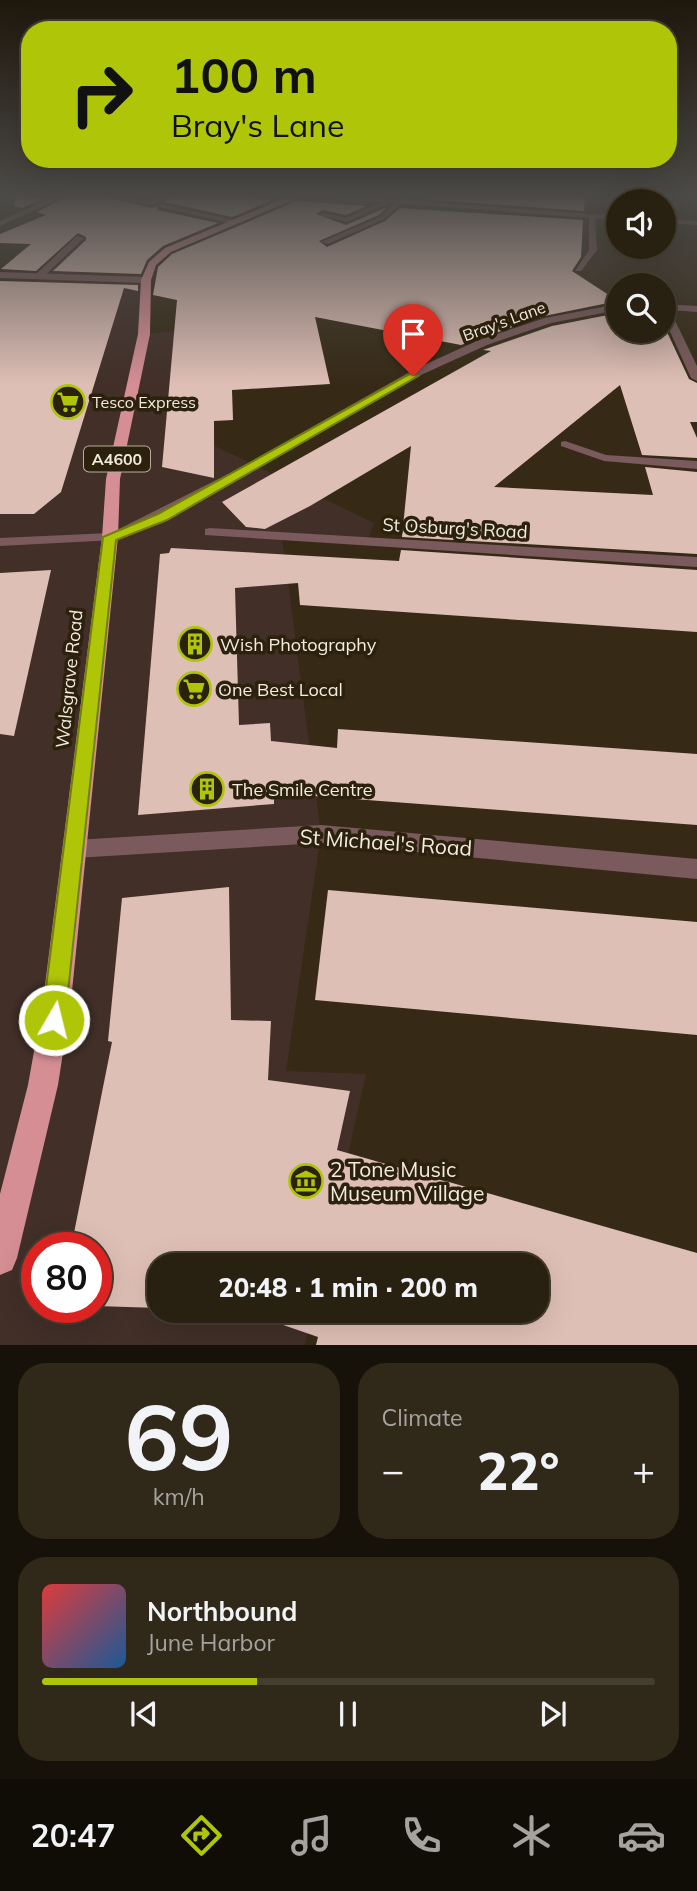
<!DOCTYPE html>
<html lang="en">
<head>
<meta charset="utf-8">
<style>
	:root { --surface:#282010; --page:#302819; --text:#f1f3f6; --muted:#a5a39f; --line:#443e30; --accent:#afc507 }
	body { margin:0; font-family:Mulish,sans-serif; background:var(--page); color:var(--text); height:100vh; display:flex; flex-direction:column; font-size:26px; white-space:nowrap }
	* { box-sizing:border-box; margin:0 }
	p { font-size:23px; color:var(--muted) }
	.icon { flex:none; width:38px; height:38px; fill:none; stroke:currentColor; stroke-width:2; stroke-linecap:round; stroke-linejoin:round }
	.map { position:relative; height:1345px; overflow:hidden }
	.details { display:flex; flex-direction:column; gap:18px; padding:18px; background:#161209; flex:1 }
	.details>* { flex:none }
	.top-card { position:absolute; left:21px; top:21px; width:656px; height:147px; border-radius:28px; box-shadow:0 7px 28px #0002,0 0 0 2px var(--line); background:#afc507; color:#111; overflow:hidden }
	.controls { position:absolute; left:606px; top:189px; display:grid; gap:14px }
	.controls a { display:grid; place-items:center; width:70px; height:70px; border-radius:50%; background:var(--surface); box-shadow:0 7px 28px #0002,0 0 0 2px var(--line); font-size:35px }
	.speed { position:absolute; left:21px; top:1232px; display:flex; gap:14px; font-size:35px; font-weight:700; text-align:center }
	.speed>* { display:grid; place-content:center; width:91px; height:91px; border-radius:50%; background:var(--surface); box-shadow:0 7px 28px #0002,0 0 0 2px var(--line); line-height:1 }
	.speed .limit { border:10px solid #d22; background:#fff; color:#111 }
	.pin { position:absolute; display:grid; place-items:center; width:60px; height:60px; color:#fff; margin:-72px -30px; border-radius:50% 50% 50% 0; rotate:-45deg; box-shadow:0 0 7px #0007 }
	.pin .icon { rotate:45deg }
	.me { position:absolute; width:77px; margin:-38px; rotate:8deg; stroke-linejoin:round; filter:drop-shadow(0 0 5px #0008) }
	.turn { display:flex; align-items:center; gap:24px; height:147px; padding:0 35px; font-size:32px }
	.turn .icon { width:91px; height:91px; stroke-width:2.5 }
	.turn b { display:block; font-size:49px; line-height:60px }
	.big { font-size:52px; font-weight:800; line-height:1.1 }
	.details .tile { flex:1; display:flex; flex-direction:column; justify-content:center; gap:10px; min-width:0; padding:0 24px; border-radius:28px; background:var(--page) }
	.details .dial { align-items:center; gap:0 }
	.dial b { font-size:91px; line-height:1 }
	.song { display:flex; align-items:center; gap:21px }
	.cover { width:84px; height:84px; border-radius:10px; background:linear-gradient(135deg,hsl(0 70% 55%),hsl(210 70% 35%)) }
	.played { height:7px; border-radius:4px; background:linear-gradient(90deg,var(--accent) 35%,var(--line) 35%) }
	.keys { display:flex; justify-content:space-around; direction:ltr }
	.heat { display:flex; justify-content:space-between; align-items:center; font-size:38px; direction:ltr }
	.details .tiles { flex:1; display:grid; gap:18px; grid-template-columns:1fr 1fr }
	.tile:last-child { grid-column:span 2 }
	.trip { position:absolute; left:147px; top:1253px; width:402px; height:70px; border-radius:28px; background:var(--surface); box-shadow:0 7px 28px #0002,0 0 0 2px var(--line); font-weight:800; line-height:70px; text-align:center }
	.menu { display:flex; height:112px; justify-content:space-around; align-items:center; background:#100d06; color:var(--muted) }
	.menu .icon { width:49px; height:49px }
	.menu .current { color:var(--accent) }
	.menu b { font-size:32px; color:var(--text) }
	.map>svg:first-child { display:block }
</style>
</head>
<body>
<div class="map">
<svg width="697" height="1345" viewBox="0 0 697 1345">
	<rect width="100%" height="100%" fill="#362a16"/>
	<path fill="#412f28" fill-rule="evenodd" d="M95 232 168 250 152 264 145 334 175 331 205 399 232 397 233 420 214 421 215 446 374 523 367 542 282 537 321 834 286 1071 366 1074 323 1265H159V1311H313L305 1345H0V325L33 289 45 269 80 239ZM37 1248H96V1307H37Z"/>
	<g fill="#debfb6">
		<path d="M15 196H49L22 208 14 206Z"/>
		<path d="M68 196H101L152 208 157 206 158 210 218 223 163 246 147 260 141 274 53 271 86 240V237L78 233 36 271 1 269 31 244 0 243V234L46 215 37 212Z"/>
		<path d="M173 196H229L275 199 232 217 164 202Z"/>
		<path d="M424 196H561L585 198 584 211 423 199Z"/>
		<path d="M297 201 367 206 346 215 323 210 316 214 346 225 387 207 379 215 319 241 327 247 385 221 400 208 583 220 581 257 572 271 618 301 544 316 461 345 315 317 330 384 232 390 233 420 214 421V478L162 467 177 300 153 295 158 267 172 254Z"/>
		<path d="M0 281 138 285V291L124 288 61 492 34 514H0Z"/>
		<path d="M618 313V331L663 329 667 332 689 379 697 383V422H690L697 438V458L642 455 620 385 494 487 653 495 645 467 697 472V554L402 537 411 446 310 506 265 529 246 527 222 502 491 351 483 350 552 326Z"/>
		<path d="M171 548 399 561 401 550 697 570V632L300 605 298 583 235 588 239 725 270 723 271 741 337 748 338 729 697 754V825L274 793V804L138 815 160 554 169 553Z"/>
		<path d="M51 570 14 736 0 734V573Z"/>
		<path d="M229 887 231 1020 271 1021 268 1080 350 1091 337 1150 697 1253V1345H316L318 1337 263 1318 265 1311H537V1265H159V1308L96 1306V1248H71L112 1042 108 1041 122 898Z"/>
		<path d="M328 890 697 922V1035L315 1000Z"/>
	</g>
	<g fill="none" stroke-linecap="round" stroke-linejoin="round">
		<g fill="#7a5a5c" fill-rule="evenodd">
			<path d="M103 196 151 201 161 196H170L152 205Z"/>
			<path d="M402 196H409L384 219 328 244 321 242 380 217Z"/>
			<path d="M386 200 388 203 347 222 319 215 322 213 346 218Z"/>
			<path d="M161 204 233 220 236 222 233 224 159 207Z"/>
			<path d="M592 214 595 216 597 250 581 271H575L589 250V216Z"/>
			<path d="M77 236 84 238 42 278H36V274Z"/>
			<path d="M565 441 606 455 697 461V469L604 461 561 446V442Z"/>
		</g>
		<g fill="#7a5a5c" fill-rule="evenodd">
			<path d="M56 196H66L0 226V221Z"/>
			<path d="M302 196H341L618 216V220Z"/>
			<path d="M663 219 697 221V225L663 223Z"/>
			<path d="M0 272 146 277 151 280 146 283 0 278Z"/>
			<path d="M618 304V310L551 323 487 345 423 374 178 512 115 540H105L103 537 230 473 415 369 479 340 545 318Z"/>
			<path d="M663 304 697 306V312L670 310 697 366V381L691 378 663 316Z"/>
			<path d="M210 528 697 557V567L205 535V529Z"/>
			<path d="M321 825 697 859V879L321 843 75 858 67 855 64 849 67 843 75 840Z"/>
		</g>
		<path fill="#7a5a5c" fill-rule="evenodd" d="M110 533 115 534V540L0 546V538Z"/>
		<path fill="#d48e94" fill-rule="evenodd" d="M290 196H302L171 252 156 265 151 280 150 334 120 479 118 537 71 1001 58 1085 17 1258 12 1270 0 1275V1194L28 1085 43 1001 102 537 106 479 138 334 141 280 149 262 165 248Z"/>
	</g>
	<linearGradient id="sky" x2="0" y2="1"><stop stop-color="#1e170c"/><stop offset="0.51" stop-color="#4c4a47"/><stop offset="1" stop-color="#4c4a47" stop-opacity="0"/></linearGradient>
	<rect width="697" height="385" fill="url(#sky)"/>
	<path fill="#afc507" stroke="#728005" stroke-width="2" d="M410 374 418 376 167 520 116 540 65 1020 62 1028 54 1031 46 1028 42 1020 103 537 158 514Z"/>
	<defs>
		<g id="supermarket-ring" transform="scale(1.75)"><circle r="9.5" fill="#2c210d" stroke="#afc507" stroke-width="1.5"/><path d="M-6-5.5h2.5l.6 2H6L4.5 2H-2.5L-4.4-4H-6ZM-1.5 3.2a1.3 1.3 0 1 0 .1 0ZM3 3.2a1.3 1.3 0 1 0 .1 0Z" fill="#afc507"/></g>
		<g id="building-ring" transform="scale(1.75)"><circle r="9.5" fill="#2c210d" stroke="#afc507" stroke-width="1.5"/><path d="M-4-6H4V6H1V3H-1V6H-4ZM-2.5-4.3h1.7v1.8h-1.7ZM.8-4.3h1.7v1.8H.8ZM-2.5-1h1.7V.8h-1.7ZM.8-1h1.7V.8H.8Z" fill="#afc507"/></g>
		<g id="museum-ring" transform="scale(1.75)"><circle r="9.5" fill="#2c210d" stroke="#afc507" stroke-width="1.5"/><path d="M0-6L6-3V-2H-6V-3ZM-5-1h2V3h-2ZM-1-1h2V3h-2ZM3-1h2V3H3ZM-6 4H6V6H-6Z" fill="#afc507"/></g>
	</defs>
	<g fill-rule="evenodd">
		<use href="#supermarket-ring" x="68" y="402"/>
		<use href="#building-ring" x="195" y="644"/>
		<use href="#supermarket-ring" x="194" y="689"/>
		<use href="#building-ring" x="207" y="789"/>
		<use href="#museum-ring" x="306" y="1181"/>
	</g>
	<g text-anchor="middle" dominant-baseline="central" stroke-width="7" stroke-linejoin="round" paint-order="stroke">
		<g font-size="16" fill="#f2ebde" stroke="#2c210d">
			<text transform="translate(504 321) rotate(-20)">Bray's Lane</text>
		</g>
		<g font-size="16" fill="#f2ebde" stroke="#2c210d" text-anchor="start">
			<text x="92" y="402">Tesco Express</text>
		</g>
		<rect fill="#2c210d" stroke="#b7ae9f" stroke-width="2" x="84" y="446.5" width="66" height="25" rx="5"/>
		<g font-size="16" font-weight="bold" fill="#f2ebde">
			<text x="117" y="459">A4600</text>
		</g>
		<g font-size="18" fill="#f2ebde" stroke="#2c210d">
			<text transform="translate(455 528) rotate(3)">St Osburg's Road</text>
			<text transform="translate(69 679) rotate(-84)">Walsgrave Road</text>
		</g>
		<g font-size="18" fill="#f2ebde" stroke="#2c210d" text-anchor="start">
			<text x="220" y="644">Wish Photography</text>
			<text x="218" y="689">One Best Local</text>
			<text x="232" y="789">The Smile Centre</text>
		</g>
		<g font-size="21" fill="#f2ebde" stroke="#2c210d">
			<text transform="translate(386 842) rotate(4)">St Michael's Road</text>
		</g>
		<g font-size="21" fill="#f2ebde" stroke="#2c210d" text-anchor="start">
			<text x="330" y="1169">2 Tone Music<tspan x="330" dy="24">Museum Village</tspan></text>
		</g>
	</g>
</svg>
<div class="controls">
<a><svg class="icon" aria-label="sound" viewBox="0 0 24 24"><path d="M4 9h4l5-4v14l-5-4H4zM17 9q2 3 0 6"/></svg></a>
<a><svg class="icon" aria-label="search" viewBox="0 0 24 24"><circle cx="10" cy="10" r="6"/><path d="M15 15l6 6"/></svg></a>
</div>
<div class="speed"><div class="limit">80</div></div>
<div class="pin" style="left:413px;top:376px;background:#d93025"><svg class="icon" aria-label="arrive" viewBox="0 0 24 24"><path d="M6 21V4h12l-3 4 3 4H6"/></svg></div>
<svg class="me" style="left:54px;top:1020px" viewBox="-20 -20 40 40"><circle r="17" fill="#afc507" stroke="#fff" stroke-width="3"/><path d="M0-11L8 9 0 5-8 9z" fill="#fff"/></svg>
<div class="trip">20:48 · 1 min · 200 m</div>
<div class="top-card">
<div class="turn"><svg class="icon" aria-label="right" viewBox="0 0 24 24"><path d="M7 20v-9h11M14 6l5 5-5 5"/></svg><div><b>100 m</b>Bray's Lane</div></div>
</div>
</div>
<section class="details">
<div class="tiles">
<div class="tile dial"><b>69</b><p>km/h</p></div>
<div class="tile"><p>Climate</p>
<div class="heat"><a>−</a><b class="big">22°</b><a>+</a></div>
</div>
<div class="tile">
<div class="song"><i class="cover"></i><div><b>Northbound</b><p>June Harbor</p></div></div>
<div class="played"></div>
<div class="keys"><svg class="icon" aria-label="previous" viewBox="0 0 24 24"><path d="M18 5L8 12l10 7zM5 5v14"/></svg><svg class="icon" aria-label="pause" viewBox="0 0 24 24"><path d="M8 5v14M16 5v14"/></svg><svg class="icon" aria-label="next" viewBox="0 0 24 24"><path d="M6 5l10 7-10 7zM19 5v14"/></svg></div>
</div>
</div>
</section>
<nav class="menu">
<b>20:47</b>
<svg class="icon current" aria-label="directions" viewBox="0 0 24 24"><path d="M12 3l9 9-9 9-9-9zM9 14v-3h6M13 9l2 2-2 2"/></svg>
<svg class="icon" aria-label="music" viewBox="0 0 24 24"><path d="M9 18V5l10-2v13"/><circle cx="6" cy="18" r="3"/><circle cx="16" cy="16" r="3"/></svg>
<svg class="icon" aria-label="phone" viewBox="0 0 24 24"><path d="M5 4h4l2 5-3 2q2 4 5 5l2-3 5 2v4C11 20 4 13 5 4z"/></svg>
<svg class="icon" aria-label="climate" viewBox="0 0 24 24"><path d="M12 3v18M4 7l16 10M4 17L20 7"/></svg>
<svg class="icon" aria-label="car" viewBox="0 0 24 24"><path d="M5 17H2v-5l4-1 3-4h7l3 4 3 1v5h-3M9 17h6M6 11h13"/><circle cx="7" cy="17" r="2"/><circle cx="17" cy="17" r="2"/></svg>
</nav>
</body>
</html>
